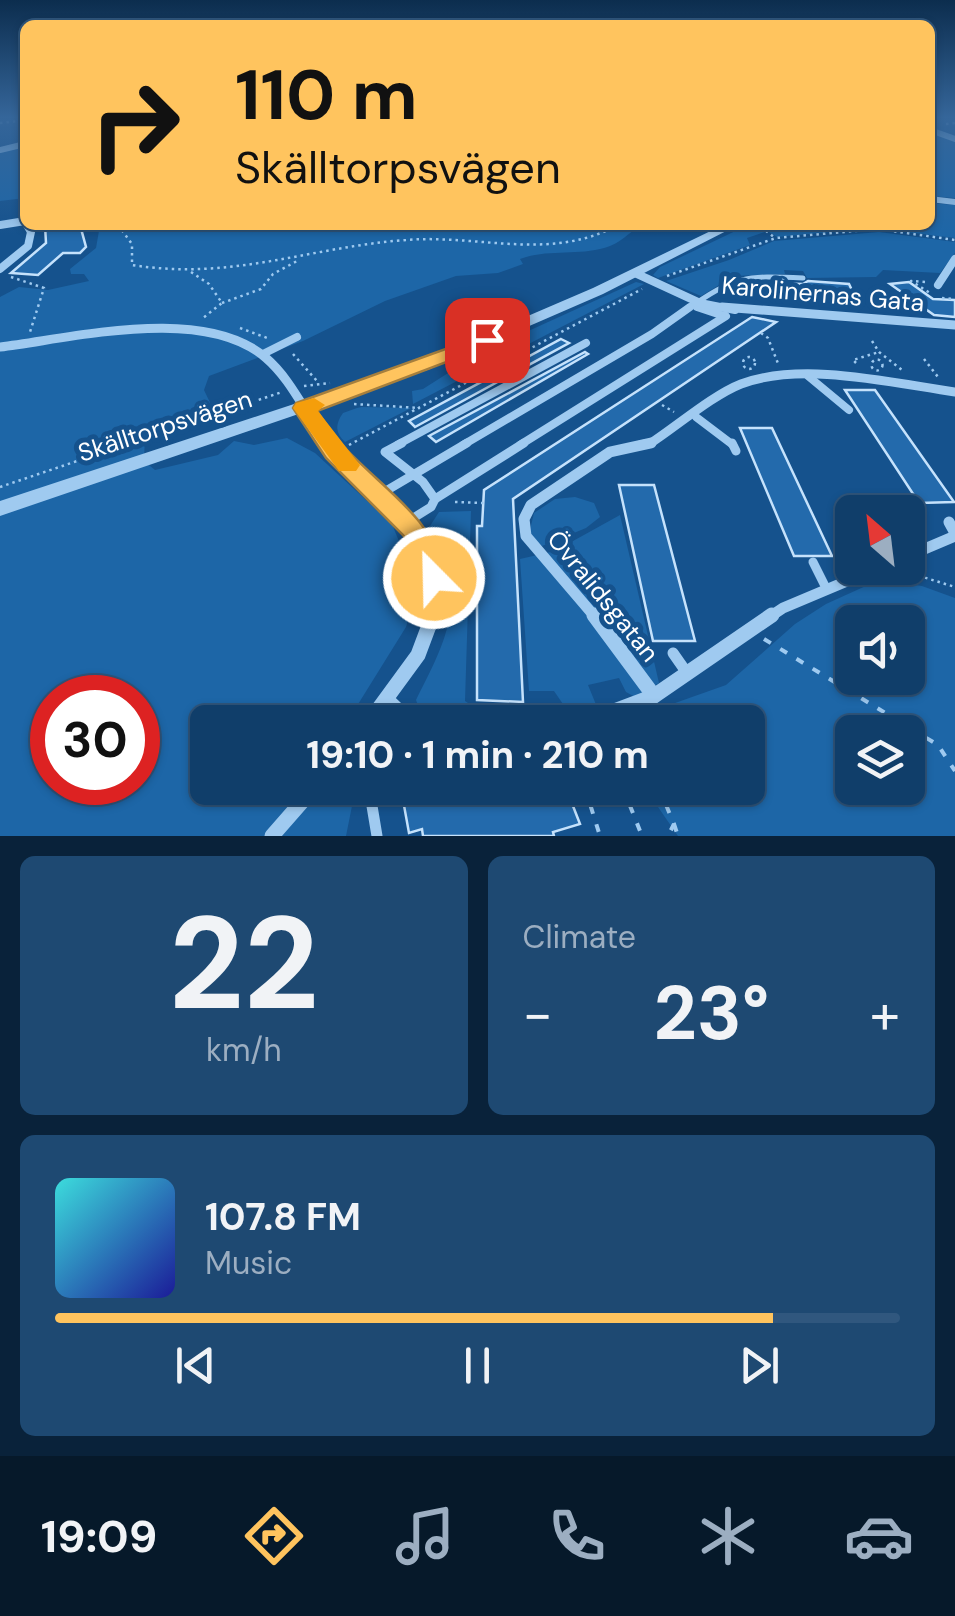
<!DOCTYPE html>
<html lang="en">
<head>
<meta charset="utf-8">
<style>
	:root { --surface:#103e6a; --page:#1e4972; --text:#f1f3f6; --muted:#9caec1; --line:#30577e; --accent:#ffc45e }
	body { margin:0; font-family:"DM Sans",sans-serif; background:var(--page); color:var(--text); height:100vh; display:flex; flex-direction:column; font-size:38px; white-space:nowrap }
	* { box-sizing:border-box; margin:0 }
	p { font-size:32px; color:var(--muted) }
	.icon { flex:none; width:55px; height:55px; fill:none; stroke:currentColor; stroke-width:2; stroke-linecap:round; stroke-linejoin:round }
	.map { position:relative; height:836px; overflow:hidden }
	.details { display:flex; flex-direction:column; gap:20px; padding:20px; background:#09223a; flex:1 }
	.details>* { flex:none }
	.banner { position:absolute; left:20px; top:20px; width:915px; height:210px; border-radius:15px; box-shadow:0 2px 8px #0004,0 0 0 2px var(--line); background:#ffc45e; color:#111; overflow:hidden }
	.needle { width:65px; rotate:332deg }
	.fabs { position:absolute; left:835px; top:495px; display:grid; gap:20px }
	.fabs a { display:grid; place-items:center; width:90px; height:90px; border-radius:15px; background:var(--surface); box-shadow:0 2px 8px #0004,0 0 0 2px var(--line); font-size:50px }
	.speed { position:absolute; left:30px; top:675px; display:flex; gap:20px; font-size:50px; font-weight:700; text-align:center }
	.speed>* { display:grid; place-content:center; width:130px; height:130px; border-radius:50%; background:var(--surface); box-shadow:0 2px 8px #0004,0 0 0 2px var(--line); line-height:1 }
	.speed .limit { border:15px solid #d22; background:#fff; color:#111 }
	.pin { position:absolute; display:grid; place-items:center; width:85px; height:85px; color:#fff; margin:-42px; border-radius:20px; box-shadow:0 5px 15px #0006 }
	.me { position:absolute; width:110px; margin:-55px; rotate:337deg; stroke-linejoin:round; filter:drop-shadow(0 0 8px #0008) }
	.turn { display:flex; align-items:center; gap:35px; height:210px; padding:0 50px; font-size:45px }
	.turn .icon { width:130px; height:130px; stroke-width:2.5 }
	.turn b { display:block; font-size:70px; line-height:85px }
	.big { font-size:75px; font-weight:700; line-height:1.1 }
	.details .widget { flex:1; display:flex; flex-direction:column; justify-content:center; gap:15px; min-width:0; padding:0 35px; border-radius:15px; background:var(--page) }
	.details .dial { align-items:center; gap:0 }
	.dial b { font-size:130px; line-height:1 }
	.song { display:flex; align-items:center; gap:30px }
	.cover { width:120px; height:120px; border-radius:15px; background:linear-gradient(135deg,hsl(180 70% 55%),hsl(240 70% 35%)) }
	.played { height:10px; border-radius:5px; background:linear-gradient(90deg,var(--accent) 85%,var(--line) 85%) }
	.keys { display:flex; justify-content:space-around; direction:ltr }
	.heat { display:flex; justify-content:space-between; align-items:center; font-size:55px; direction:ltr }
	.details .tiles { flex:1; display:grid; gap:20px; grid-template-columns:1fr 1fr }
	.widget:last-child { grid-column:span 2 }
	.trip { position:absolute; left:190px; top:705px; width:575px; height:100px; border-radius:15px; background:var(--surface); box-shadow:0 2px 8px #0004,0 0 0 2px var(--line); font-weight:700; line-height:100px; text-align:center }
	.dock { display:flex; height:160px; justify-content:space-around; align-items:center; background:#06192a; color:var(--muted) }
	.dock .icon { width:70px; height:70px }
	.dock .current { color:var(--accent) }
	.dock b { font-size:45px; color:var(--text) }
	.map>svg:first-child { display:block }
</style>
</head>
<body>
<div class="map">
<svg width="955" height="836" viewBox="0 0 955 836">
	<rect width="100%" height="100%" fill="#15528d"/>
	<g fill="#1d66a7" fill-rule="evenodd">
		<path d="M930 132 955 140V198L930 196Z"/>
		<path d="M25 145V198L0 201V152Z"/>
		<path d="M930 203 955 205V238L873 228 777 237 769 232 771 225H930Z"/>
		<path d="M100 225H645C632 228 624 241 610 246 580 257 550 248 520 259L523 264 498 273 456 276 385 301 303 341 209 376 204 390 214 411 145 434 144 461 155 470 218 455 234 441 254 445 287 438 315 453 392 524 418 588 406 627 347 722H208V788H341L352 806 346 836H0V297L19 287 48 290 89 281 84 274H71L70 269 96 248ZM52 698H138V782H52Z"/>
		<path d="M748 225H764L765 232 747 238 750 245 658 278 653 275 660 267Z"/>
		<path d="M879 232 955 242V253L940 273 883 270 876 277 807 278 803 271 784 270 785 274 734 276 701 296 666 281 729 260 774 241Z"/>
		<path d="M636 282 644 284 413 404 412 391 423 389 478 354Z"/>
		<path d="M357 408 362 407 411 408 345 442C335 433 335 424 343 413Z"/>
		<path d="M575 497 594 503 600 517 586 528 542 546 529 534 534 513 555 499Z"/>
		<path d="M471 511 465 701 483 713 481 722H424L416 700C454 626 463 604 430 526L439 512Z"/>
		<path d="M620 515 659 683 635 697 626 692 619 678 588 685 597 707H565L554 691H529L520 559 555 551Z"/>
		<path d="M879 580 922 586 955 598V836H678L658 807 656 788H748V722H656L661 708 726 685 795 624 826 604ZM852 622H908V678H852ZM852 732H908V788H852Z"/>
	</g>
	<g fill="#236aac" stroke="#c5e2fc" stroke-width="2.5">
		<path d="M45 225H80L86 247 80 253H63L38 275 11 273 46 243Z"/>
		<path d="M808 281 849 284 856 299 772 293 769 283 803 284Z"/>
		<path d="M909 282 933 299 955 300V317L934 315 890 284Z"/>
		<path d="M752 317 776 322 513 499 523 702 477 700V526H482L484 490Z"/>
		<path d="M561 339 569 343 415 427 409 421Z"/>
		<path d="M585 352 588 354 436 442 429 436Z"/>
		<path d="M845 390H875L954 502 919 503Z"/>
		<path d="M740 428H772L832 556H794Z"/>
		<path d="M619 485H654L695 641H653Z"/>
		<path d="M449 788H566L580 824 553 832 554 836H423L422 829 409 833 403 800Z"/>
	</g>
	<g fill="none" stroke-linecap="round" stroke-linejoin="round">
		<g stroke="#9fcaf0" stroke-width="2.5" stroke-dasharray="2.5 4" stroke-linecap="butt">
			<path d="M0 123 25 120"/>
			<path d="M946 124 955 123"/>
			<path d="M118 225 132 244V265C233 281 309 247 406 240 479 234 550 262 618 225"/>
			<path d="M767 225 765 230 775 238"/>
			<path d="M191 272 209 284 222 303 203 318"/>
			<path d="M667 276 776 238 878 229 955 240"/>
			<path d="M11 277 44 288 30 332"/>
			<path d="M925 282 911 281 930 293"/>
			<path d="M942 298 955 299"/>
			<path d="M222 303 261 289 273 274 299 260"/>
			<path d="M240 328 270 339"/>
			<path d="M761 333 768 338 779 366"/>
			<path d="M872 341 879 352 902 370"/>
			<path d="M293 354 317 381"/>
			<circle cx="749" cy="363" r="6"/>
			<path d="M924 359 938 377"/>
			<circle cx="877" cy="365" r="5.5"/>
			<path d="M856 363 853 360 879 352"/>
			<path d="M304 386 330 383"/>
			<path d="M354 404 420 408"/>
			<path d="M662 405 674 412"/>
			<path d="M349 445 642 289"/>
			<path d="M0 487 282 392"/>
			<path d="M455 502 484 503"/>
			<path d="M894 568 955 587"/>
		</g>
		<g stroke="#9fcaf0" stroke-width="4" stroke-dasharray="8 11" stroke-linecap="butt">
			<path d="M764 639 938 745 955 771"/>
			<path d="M585 788 600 836"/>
			<path d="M623 788 642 836"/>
			<path d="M659 788 674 824 668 836"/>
			<path d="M674 824 678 836"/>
		</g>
		<g stroke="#9fcaf0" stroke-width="5">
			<path d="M696 307 705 310"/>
			<path d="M686 310C735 276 745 275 803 278"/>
		</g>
		<g stroke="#9fcaf0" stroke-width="8">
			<path d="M697 307 724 316"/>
			<path d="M263 354 297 337"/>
			<path d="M808 376 849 410"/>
			<path d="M696 417 733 445"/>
			<path d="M397 445 586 343"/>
			<path d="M463 445 652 334 690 307"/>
			<path d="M520 445 726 316"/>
		</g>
		<g stroke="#9fcaf0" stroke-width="9">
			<path d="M402 443 385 452 423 482 435 499 431 507 407 522"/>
			<path d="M732 443 736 451"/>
			<path d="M379 495 467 443"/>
			<path d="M435 499 524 443"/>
			<path d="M813 562 826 588"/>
		</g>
		<g stroke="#9fcaf0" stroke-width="11">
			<path d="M673 653 687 673"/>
			<path d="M369 788 377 836"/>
		</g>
		<g stroke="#9fcaf0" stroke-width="6">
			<path d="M930 130 955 139"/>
			<path d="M0 150 25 144"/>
		</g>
		<g stroke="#9fcaf0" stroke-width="8">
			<path d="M0 225 25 221"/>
			<path d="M0 269 28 246 31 232 27 225"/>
			<path d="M635 273 700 303 735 310"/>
			<path d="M938 285 955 259"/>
		</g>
		<g stroke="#9fcaf0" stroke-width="9">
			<path d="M722 307 955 325"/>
			<path d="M0 347C74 338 204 304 266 358 293 381 307 418 330 445"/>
			<path d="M640 445 651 443C677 426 713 395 741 384 802 361 892 383 955 392"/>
		</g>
		<g stroke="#9fcaf0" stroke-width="11">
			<path d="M327 443C371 496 452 537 432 618"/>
			<path d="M949 522 955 533"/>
			<path d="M908 556 955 536"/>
			<path d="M596 618 526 536 524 519 531 505 610 452 651 443"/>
			<path d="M768 618 783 608 878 568"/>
		</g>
		<g stroke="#9fcaf0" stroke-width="15">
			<path d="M594 615 654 696"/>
			<path d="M388 701 410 722"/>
			<path d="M369 722 418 655 433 615"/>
			<path d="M585 722 654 696 772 615"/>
			<path d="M272 836 314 788"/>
		</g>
		<g fill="#9fcaf0" fill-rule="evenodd">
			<path d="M930 196 955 199V205L930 202Z"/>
			<path d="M723 225H738L603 294 430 369 0 516V501L418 363 593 288Z"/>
		</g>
	</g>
	<linearGradient id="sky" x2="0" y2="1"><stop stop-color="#0c2d4e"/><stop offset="0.5" stop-color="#35669a"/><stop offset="1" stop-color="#35669a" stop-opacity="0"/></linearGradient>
	<rect width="955" height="235" fill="url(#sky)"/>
	<path fill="#ffc45e" stroke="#a67f3d" stroke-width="2.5" d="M487 334 494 336V344L317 411C326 424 335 438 346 449 388 493 430 516 449 578L445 586 434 589 424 586 413 551 403 535 326 458 293 408 296 403Z"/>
	<path fill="#f59e0b" d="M314 398 325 405 318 411 356 460 360 465 356 471H339L293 408 296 403Z"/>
	<g text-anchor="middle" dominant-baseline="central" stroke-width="10" stroke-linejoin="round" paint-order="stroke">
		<g font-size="25" fill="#fff" stroke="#15528d">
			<text transform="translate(823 294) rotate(5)">Karolinernas Gata</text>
			<text transform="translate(165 426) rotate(-18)">Skälltorpsvägen</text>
			<text transform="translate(603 596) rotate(51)">Övralidsgatan</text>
		</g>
	</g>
</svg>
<div class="fabs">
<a><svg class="needle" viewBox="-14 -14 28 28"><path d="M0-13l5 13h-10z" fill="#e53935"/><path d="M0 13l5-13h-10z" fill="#9caec1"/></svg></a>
<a><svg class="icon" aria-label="sound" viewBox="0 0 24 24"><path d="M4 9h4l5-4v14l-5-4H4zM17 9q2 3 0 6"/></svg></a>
<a><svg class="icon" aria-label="layers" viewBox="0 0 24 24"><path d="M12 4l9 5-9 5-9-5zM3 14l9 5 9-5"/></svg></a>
</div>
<div class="speed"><div class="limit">30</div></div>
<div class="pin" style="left:487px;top:340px;background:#d93025"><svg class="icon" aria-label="arrive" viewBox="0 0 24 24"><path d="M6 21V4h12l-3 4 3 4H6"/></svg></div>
<svg class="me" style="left:434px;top:578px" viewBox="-20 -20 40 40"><circle r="17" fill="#ffc45e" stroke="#fff" stroke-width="3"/><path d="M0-11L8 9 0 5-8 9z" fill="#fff"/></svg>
<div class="trip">19:10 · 1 min · 210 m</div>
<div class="banner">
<div class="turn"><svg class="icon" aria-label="right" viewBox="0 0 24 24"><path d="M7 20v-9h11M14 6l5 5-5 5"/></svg><div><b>110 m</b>Skälltorpsvägen</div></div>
</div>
</div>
<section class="details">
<div class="tiles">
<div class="widget dial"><b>22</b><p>km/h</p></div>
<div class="widget"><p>Climate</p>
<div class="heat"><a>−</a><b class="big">23°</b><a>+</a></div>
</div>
<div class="widget">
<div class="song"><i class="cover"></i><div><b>107.8 FM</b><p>Music</p></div></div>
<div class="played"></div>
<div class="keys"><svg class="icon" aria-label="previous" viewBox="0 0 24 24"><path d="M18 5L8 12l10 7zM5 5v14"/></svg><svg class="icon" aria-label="pause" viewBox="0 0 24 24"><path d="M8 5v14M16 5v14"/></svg><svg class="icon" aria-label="next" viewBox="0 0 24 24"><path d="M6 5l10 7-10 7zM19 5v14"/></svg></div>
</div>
</div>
</section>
<nav class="dock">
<b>19:09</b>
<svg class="icon current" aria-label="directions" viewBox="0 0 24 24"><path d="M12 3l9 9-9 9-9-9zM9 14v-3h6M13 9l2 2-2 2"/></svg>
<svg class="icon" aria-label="music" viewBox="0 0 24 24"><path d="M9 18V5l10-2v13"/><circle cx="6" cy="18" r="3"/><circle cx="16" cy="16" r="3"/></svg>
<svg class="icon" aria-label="phone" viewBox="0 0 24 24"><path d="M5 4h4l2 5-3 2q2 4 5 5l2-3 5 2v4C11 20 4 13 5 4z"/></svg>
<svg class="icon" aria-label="climate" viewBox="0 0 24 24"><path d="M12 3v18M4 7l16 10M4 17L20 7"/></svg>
<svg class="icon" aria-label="car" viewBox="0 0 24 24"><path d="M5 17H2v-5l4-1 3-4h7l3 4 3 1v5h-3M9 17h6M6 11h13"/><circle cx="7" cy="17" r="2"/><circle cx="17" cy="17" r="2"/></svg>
</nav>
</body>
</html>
